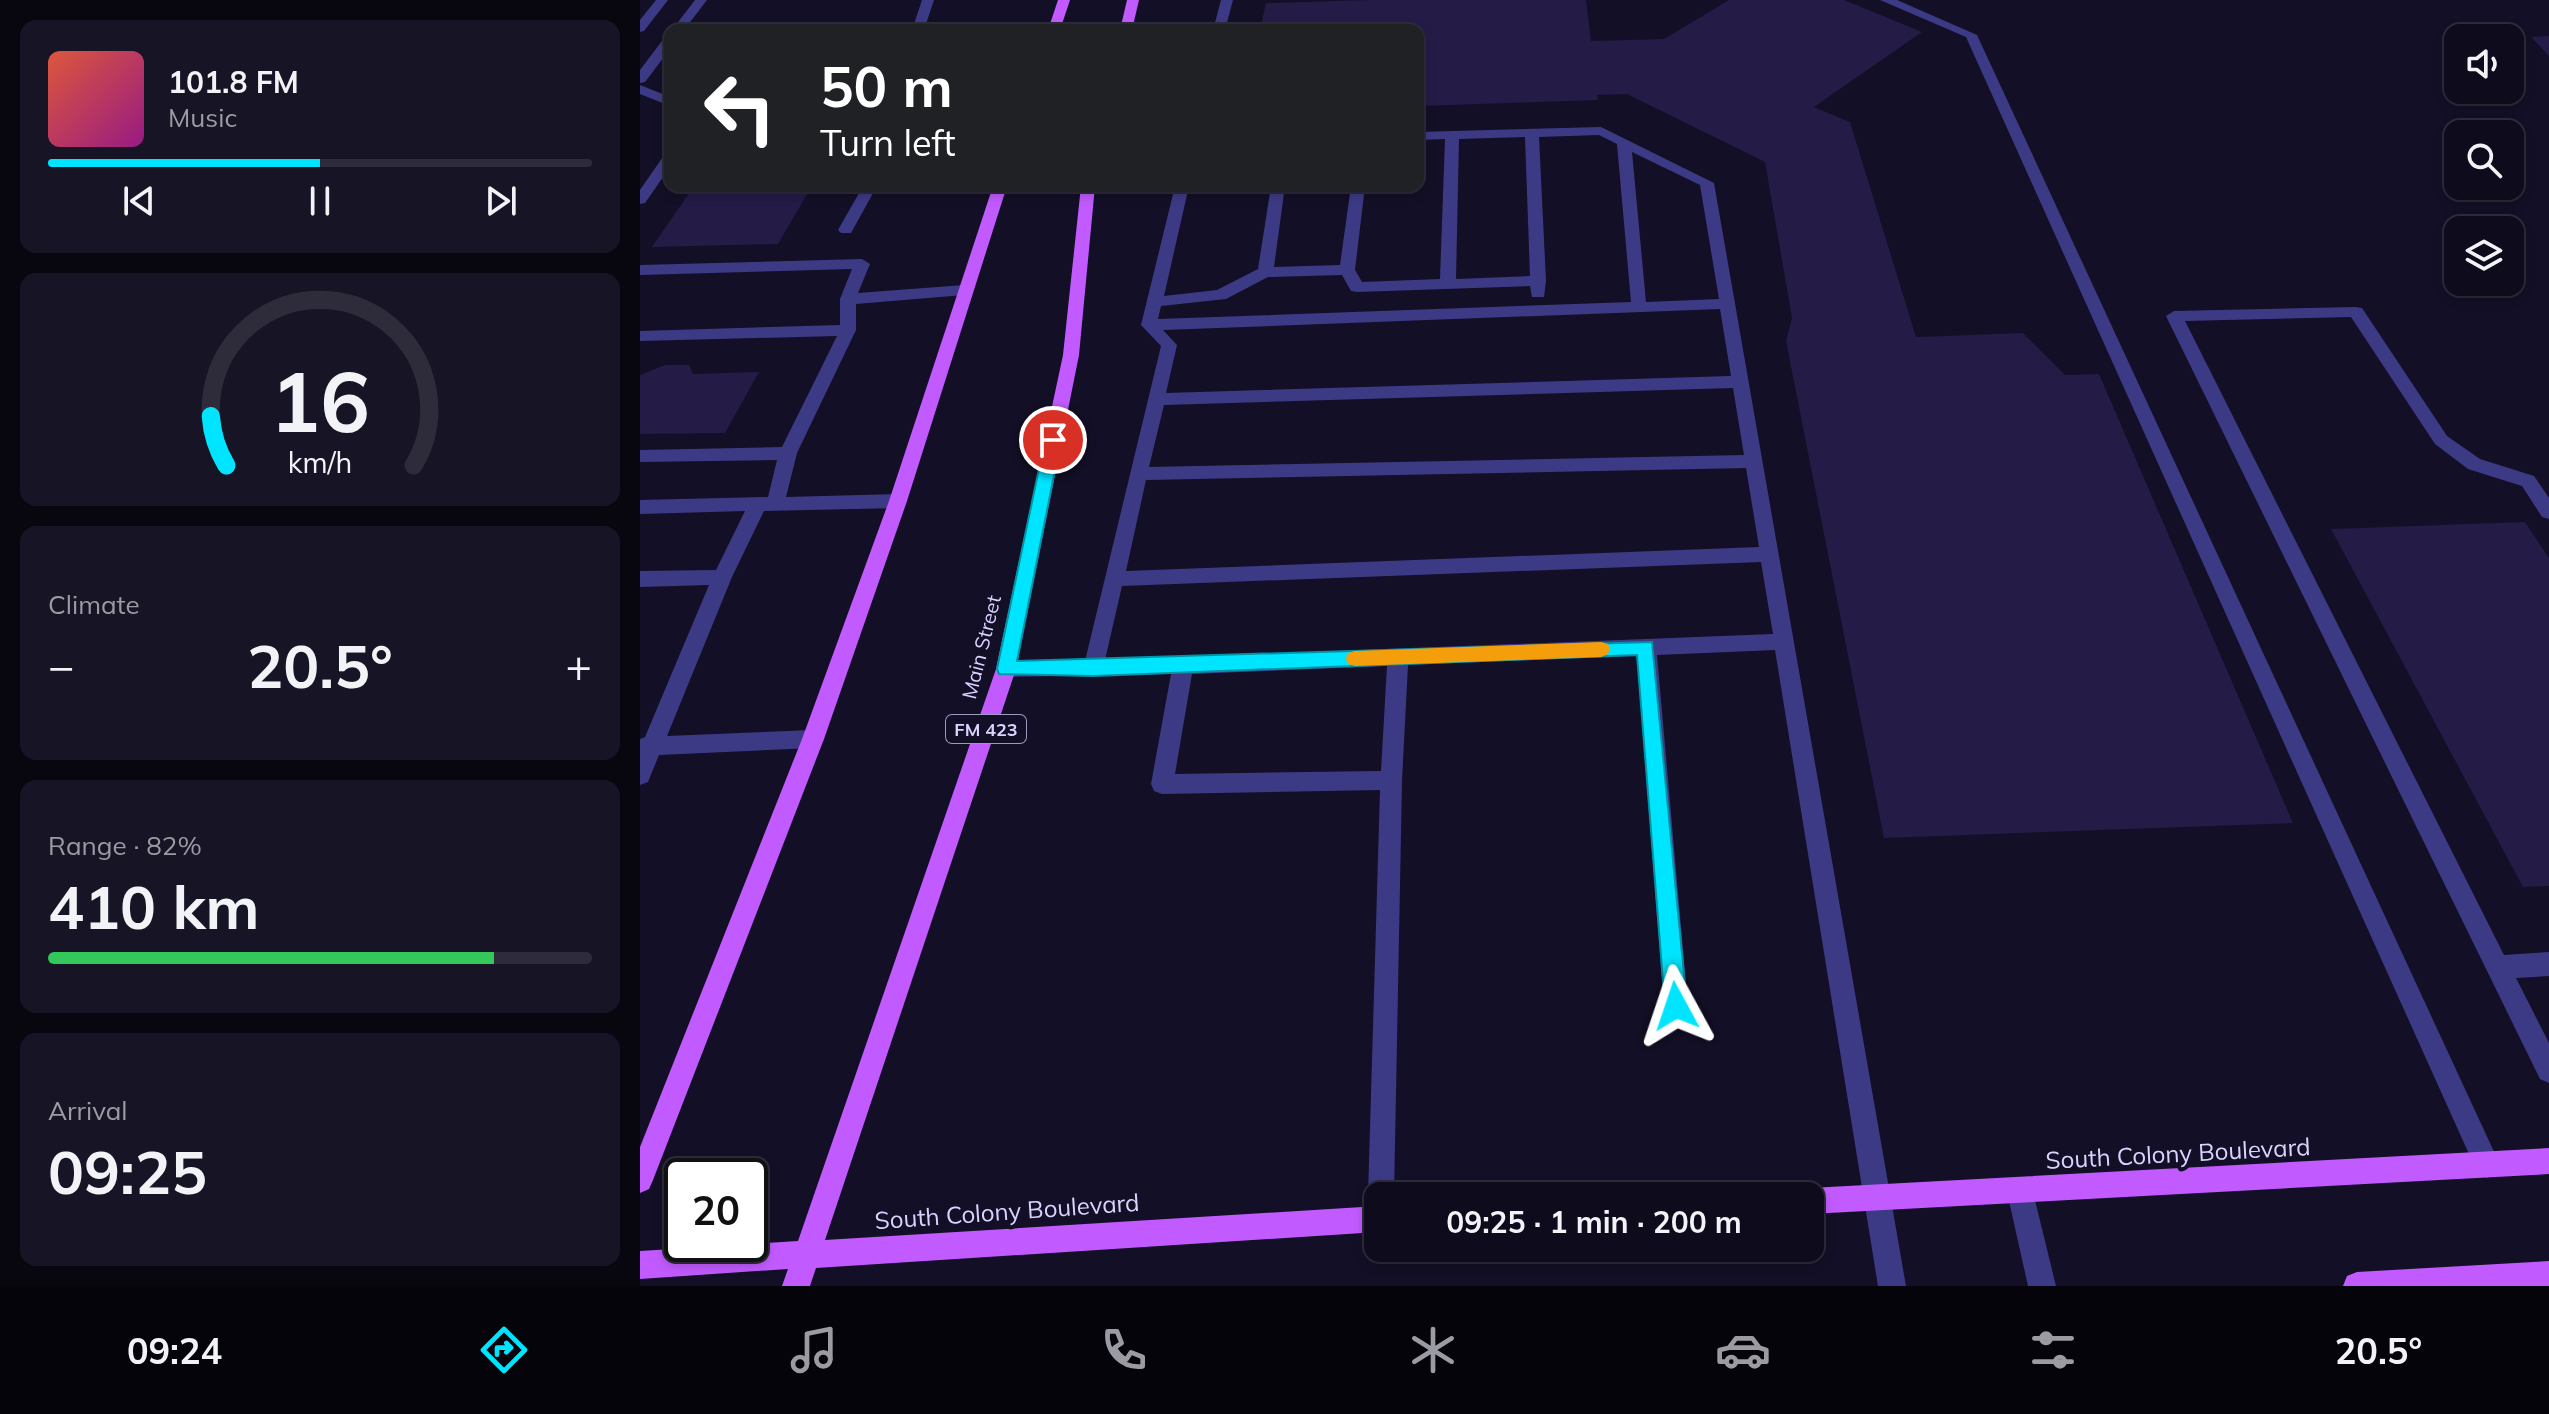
<!DOCTYPE html>
<html lang="en">
<head>
<meta charset="utf-8">
<style>
	:root { --surface:#0e0b1c; --page:#171425; --text:#f1f3f6; --muted:#9b9ba3; --line:#2e2b3b; --accent:#00e5ff }
	body { margin:0; font-family:Mulish,sans-serif; background:var(--page); color:var(--text); height:100vh; display:flex; flex-direction:column; font-size:30px; white-space:nowrap }
	* { box-sizing:border-box; margin:0 }
	p { font-size:26px; color:var(--muted) }
	.icon { flex:none; width:44px; height:44px; fill:none; stroke:currentColor; stroke-width:2; stroke-linecap:round; stroke-linejoin:round }
	.map { position:relative; flex:1; overflow:hidden }
	.drawer { display:flex; flex-direction:column; gap:20px; padding:20px; background:#08060f; width:640px }
	.drawer>* { flex:none }
	.banner { position:absolute; left:24px; top:24px; width:760px; height:168px; border-radius:16px; box-shadow:0 4px 12px #0003,0 0 0 2px var(--line); background:#202124; color:#fff; overflow:hidden }
	.fabs { position:absolute; left:1804px; top:24px; display:grid; gap:16px }
	.fabs a { display:grid; place-items:center; width:80px; height:80px; border-radius:16px; background:var(--surface); box-shadow:0 4px 12px #0003,0 0 0 2px var(--line); font-size:40px }
	.speed { position:absolute; left:24px; top:1158px; display:flex; gap:16px; font-size:40px; font-weight:700; text-align:center }
	.speed>* { display:grid; place-content:center; width:104px; height:104px; border-radius:50%; background:var(--surface); box-shadow:0 4px 12px #0003,0 0 0 2px var(--line); line-height:1 }
	.speed .limit { border:4px solid #111; border-radius:12px; background:#fff; color:#111 }
	.pin { position:absolute; display:grid; place-items:center; width:68px; height:68px; color:#fff; margin:-34px; border:4px solid #fff; border-radius:50%; box-shadow:0 2px 8px #0007 }
	.me { position:absolute; width:88px; margin:-44px; rotate:355deg; stroke-linejoin:round; filter:drop-shadow(0 0 6px #0008) }
	.turn { display:flex; align-items:center; gap:28px; height:168px; padding:0 24px; font-size:36px }
	.turn .icon { width:104px; height:104px; stroke-width:2.5 }
	.turn b { display:block; font-size:56px; line-height:68px }
	.big { font-size:60px; font-weight:700; line-height:1.1 }
	.drawer .widget { flex:1; display:flex; flex-direction:column; justify-content:center; gap:12px; min-width:0; padding:0 28px; border-radius:16px; background:var(--page) }
	.drawer .dial { align-items:center; gap:0 }
	.dial svg { height:208px; overflow:visible; fill:none; stroke:var(--line); stroke-width:7; stroke-linecap:round; text-anchor:middle }
	.dial text { fill:var(--text); stroke:none }
	.song { display:flex; align-items:center; gap:24px }
	.cover { width:96px; height:96px; border-radius:12px; background:linear-gradient(135deg,hsl(10 70% 55%),hsl(310 70% 35%)) }
	.played { height:8px; border-radius:4px; background:linear-gradient(90deg,var(--accent) 50%,var(--line) 50%) }
	.keys { display:flex; justify-content:space-around; direction:ltr }
	.heat { display:flex; justify-content:space-between; align-items:center; font-size:44px; direction:ltr }
	.charge { height:12px; border-radius:6px; background:linear-gradient(90deg,#34c759 82%,var(--line) 0) }
	.trip { position:absolute; left:724px; top:1182px; width:460px; height:80px; border-radius:16px; background:var(--surface); box-shadow:0 4px 12px #0003,0 0 0 2px var(--line); font-weight:700; line-height:80px; text-align:center }
	.dock { display:flex; height:128px; justify-content:space-around; align-items:center; background:#06040b; color:var(--muted) }
	.dock .icon { width:56px; height:56px }
	.dock .on { color:var(--accent) }
	.dock b { font-size:36px; color:var(--text) }
	main { display:flex; flex:1; min-height:0 }
	.map>svg:first-child { display:block }
</style>
</head>
<body>
<main>
<section class="drawer">
<div class="widget">
<div class="song"><i class="cover"></i><div><b>101.8 FM</b><p>Music</p></div></div>
<div class="played"></div>
<div class="keys"><svg class="icon" aria-label="previous" viewBox="0 0 24 24"><path d="M18 5L8 12l10 7zM5 5v14"/></svg><svg class="icon" aria-label="pause" viewBox="0 0 24 24"><path d="M8 5v14M16 5v14"/></svg><svg class="icon" aria-label="next" viewBox="0 0 24 24"><path d="M6 5l10 7-10 7zM19 5v14"/></svg></div>
</div>
<div class="widget dial"><svg viewBox="0 0 100 80">
<path d="M14 69A42 42 0 1 1 86 69"/>
<path d="M14 69A42 42 0 0 1 8 50" stroke="#00e5ff"/>
<text x="50" y="56" font-size="32" font-weight="700">16</text>
<text x="50" y="72" font-size="11">km/h</text>
</svg></div>
<div class="widget"><p>Climate</p>
<div class="heat"><a>−</a><b class="big">20.5°</b><a>+</a></div>
</div>
<div class="widget"><p>Range · 82%</p><b class="big">410 km</b><div class="charge"></div></div>
<div class="widget"><p>Arrival</p><b class="big">09:25</b></div>
</section>
<div class="map">
<svg width="1909" height="1286" viewBox="0 0 1909 1286">
	<rect width="100%" height="100%" fill="#130f26"/>
	<g fill="#241b47">
		<path d="M727 0H946L951 41 1024 39 1089 0H1204L1282 32 1174 107 1210 122 1276 337 1383 333 1425 375 1459 374 1653 823 1244 838 1146 341 1152 318 1125 162 987 94 957 95 958 100 778 106V30H620L626 3Z"/>
		<path d="M1909 36V56L1891 37Z"/>
		<path d="M54 186H172L138 244 12 247Z"/>
		<path d="M25 365H49L53 374 119 372 85 433 0 434V375Z"/>
		<path d="M1885 522 1909 558V886L1883 887 1691 529Z"/>
	</g>
	<g fill="none" stroke-linecap="round" stroke-linejoin="round">
		<g fill="#3d3a85" fill-rule="evenodd">
			<path d="M16 0H28L4 31 0 32V20Z"/>
			<path d="M55 0H67L44 30H32Z"/>
			<path d="M282 0H294L284 30H272Z"/>
			<path d="M581 0H593L585 30H573Z"/>
			<path d="M1240 0H1257L1337 35 1856 1156 1860 1165 1856 1174 1847 1178 1838 1174 1326 37Z"/>
			<path d="M30 36V49L5 82 0 83V70L25 37Z"/>
			<path d="M0 85 30 97V106L0 94Z"/>
			<path d="M961 127 1074 183 1266 1286H1238L1135 650 1017 655 1048 1006 1045 1015 1036 1018 1027 1015 1024 1006 997 656 768 665 762 780 754 1196H738V1208L732 1205 728 1196 740 790 522 794 514 791 511 784 531 674 366 677 359 675 356 669 359 663 366 661H445L521 346 501 325 535 186H549L524 296 577 290 618 269 631 186H645L634 267 700 265 711 186H725L715 270 722 282 800 279 805 139 778 140V132ZM959 135 977 144 991 302 518 319 521 306 586 299 628 277 702 275 711 291 717 292 890 286 892 297H904L906 281 899 137ZM885 137 890 276 816 279 819 139ZM992 152 1060 185 1079 299 1006 302ZM1080 309 1091 376 526 393 537 345 523 330ZM1093 388 1104 455 509 467 524 405ZM1106 468 1119 547 486 571 506 480ZM1121 562 1133 634 465 660 482 586ZM747 666 741 771 535 774 552 674Z"/>
			<path d="M30 153V167L5 203 0 204V190L25 154Z"/>
			<path d="M223 186H237L211 233H201L198 230Z"/>
			<path d="M222 259 230 264 218 293 324 285 332 290 324 295 216 304V330L157 453 146 497 258 494 267 501 258 508 124 511 92 577 27 736 173 730 180 733 184 739 180 745 173 748 19 755 8 782 0 785V739L5 737 69 585 0 587V571L76 570 105 511 0 514V500L128 497 137 460 0 462V450L142 447 197 336 0 341V331L200 325V299L212 269 0 275V265Z"/>
			<path d="M1716 307 1722 308 1807 436 1840 459 1894 476 1909 498V519L1902 517 1882 486 1828 469 1795 444 1711 317 1545 321 1864 955 1909 952V976L1876 978 1909 1043V1083L1900 1079 1526 316 1534 311Z"/>
			<path d="M1380 1179 1389 1183 1393 1192 1416 1286H1388L1367 1192 1371 1183Z"/>
		</g>
		<g fill="#c25bff" fill-rule="evenodd">
			<path d="M418 0H430L420 30H408Z"/>
			<path d="M487 0H499L492 30H480Z"/>
			<path d="M353 186H367L267 501 184 739 13 1180 9 1189 0 1193V1147L162 739 249 501Z"/>
			<path d="M441 186H455L439 355 376 669 185 1240 738 1206V1232L176 1268 170 1286H142L148 1269 0 1279V1251L158 1241 356 669 423 355Z"/>
			<path d="M1909 1148V1174L1170 1214V1196H1159L1161 1192 1170 1188Z"/>
			<path d="M1909 1261V1286H1703L1707 1276 1717 1272Z"/>
		</g>
	</g>
	<path fill="#00e5ff" stroke="#0095a6" stroke-width="2" d="M413 434 421 440 377 661 1012 642 1047 1006 1044 1014 1036 1017 1028 1014 1025 1006 997 655 453 676 359 674 357 669 405 440Z"/>
	<path fill="#f59e0b" d="M961 642 968 644 970 649 968 654 961 657 715 666 708 664 706 658 708 653 715 651Z"/>
	<g text-anchor="middle" dominant-baseline="central" stroke-width="8" stroke-linejoin="round" paint-order="stroke">
		<rect fill="#130f26" stroke="#9e99be" stroke-width="2" x="306" y="715" width="80" height="28" rx="6"/>
		<g font-size="18" font-weight="bold" fill="#d9d4ff">
			<text x="346" y="729">FM 423</text>
		</g>
		<g font-size="20" fill="#d9d4ff" stroke="#130f26">
			<text transform="translate(341 647) rotate(-76)">Main Street</text>
		</g>
		<g font-size="24" fill="#d9d4ff" stroke="#130f26">
			<text transform="translate(1538 1153) rotate(-3)">South Colony Boulevard</text>
			<text transform="translate(367 1211) rotate(-4)">South Colony Boulevard</text>
		</g>
	</g>
</svg>
<div class="fabs">
<a><svg class="icon" aria-label="sound" viewBox="0 0 24 24"><path d="M4 9h4l5-4v14l-5-4H4zM17 9q2 3 0 6"/></svg></a>
<a><svg class="icon" aria-label="search" viewBox="0 0 24 24"><circle cx="10" cy="10" r="6"/><path d="M15 15l6 6"/></svg></a>
<a><svg class="icon" aria-label="layers" viewBox="0 0 24 24"><path d="M12 4l9 5-9 5-9-5zM3 14l9 5 9-5"/></svg></a>
</div>
<div class="speed"><div class="limit">20</div></div>
<div class="pin" style="left:413px;top:440px;background:#d93025"><svg class="icon" aria-label="arrive" viewBox="0 0 24 24"><path d="M6 21V4h12l-3 4 3 4H6"/></svg></div>
<svg class="me" style="left:1036px;top:1006px" viewBox="-20 -20 40 40"><path d="M0-17L14 15 0 8-14 15z" fill="#00e5ff" stroke="#fff" stroke-width="4"/></svg>
<div class="trip">09:25 · 1 min · 200 m</div>
<div class="banner">
<div class="turn"><svg class="icon" aria-label="left" viewBox="0 0 24 24"><path d="M17 20v-9H6M10 6l-5 5 5 5"/></svg><div><b>50 m</b>Turn left</div></div>
</div>
</div>
</main>
<nav class="dock">
<b>09:24</b>
<svg class="icon on" aria-label="directions" viewBox="0 0 24 24"><path d="M12 3l9 9-9 9-9-9zM9 14v-3h6M13 9l2 2-2 2"/></svg>
<svg class="icon" aria-label="music" viewBox="0 0 24 24"><path d="M9 18V5l10-2v13"/><circle cx="6" cy="18" r="3"/><circle cx="16" cy="16" r="3"/></svg>
<svg class="icon" aria-label="phone" viewBox="0 0 24 24"><path d="M5 4h4l2 5-3 2q2 4 5 5l2-3 5 2v4C11 20 4 13 5 4z"/></svg>
<svg class="icon" aria-label="climate" viewBox="0 0 24 24"><path d="M12 3v18M4 7l16 10M4 17L20 7"/></svg>
<svg class="icon" aria-label="car" viewBox="0 0 24 24"><path d="M5 17H2v-5l4-1 3-4h7l3 4 3 1v5h-3M9 17h6M6 11h13"/><circle cx="7" cy="17" r="2"/><circle cx="17" cy="17" r="2"/></svg>
<svg class="icon" aria-label="filters" viewBox="0 0 24 24"><path d="M4 7h16M4 17h16"/><circle cx="9" cy="7" r="2"/><circle cx="15" cy="17" r="2"/></svg>
<b>20.5°</b>
</nav>
</body>
</html>
